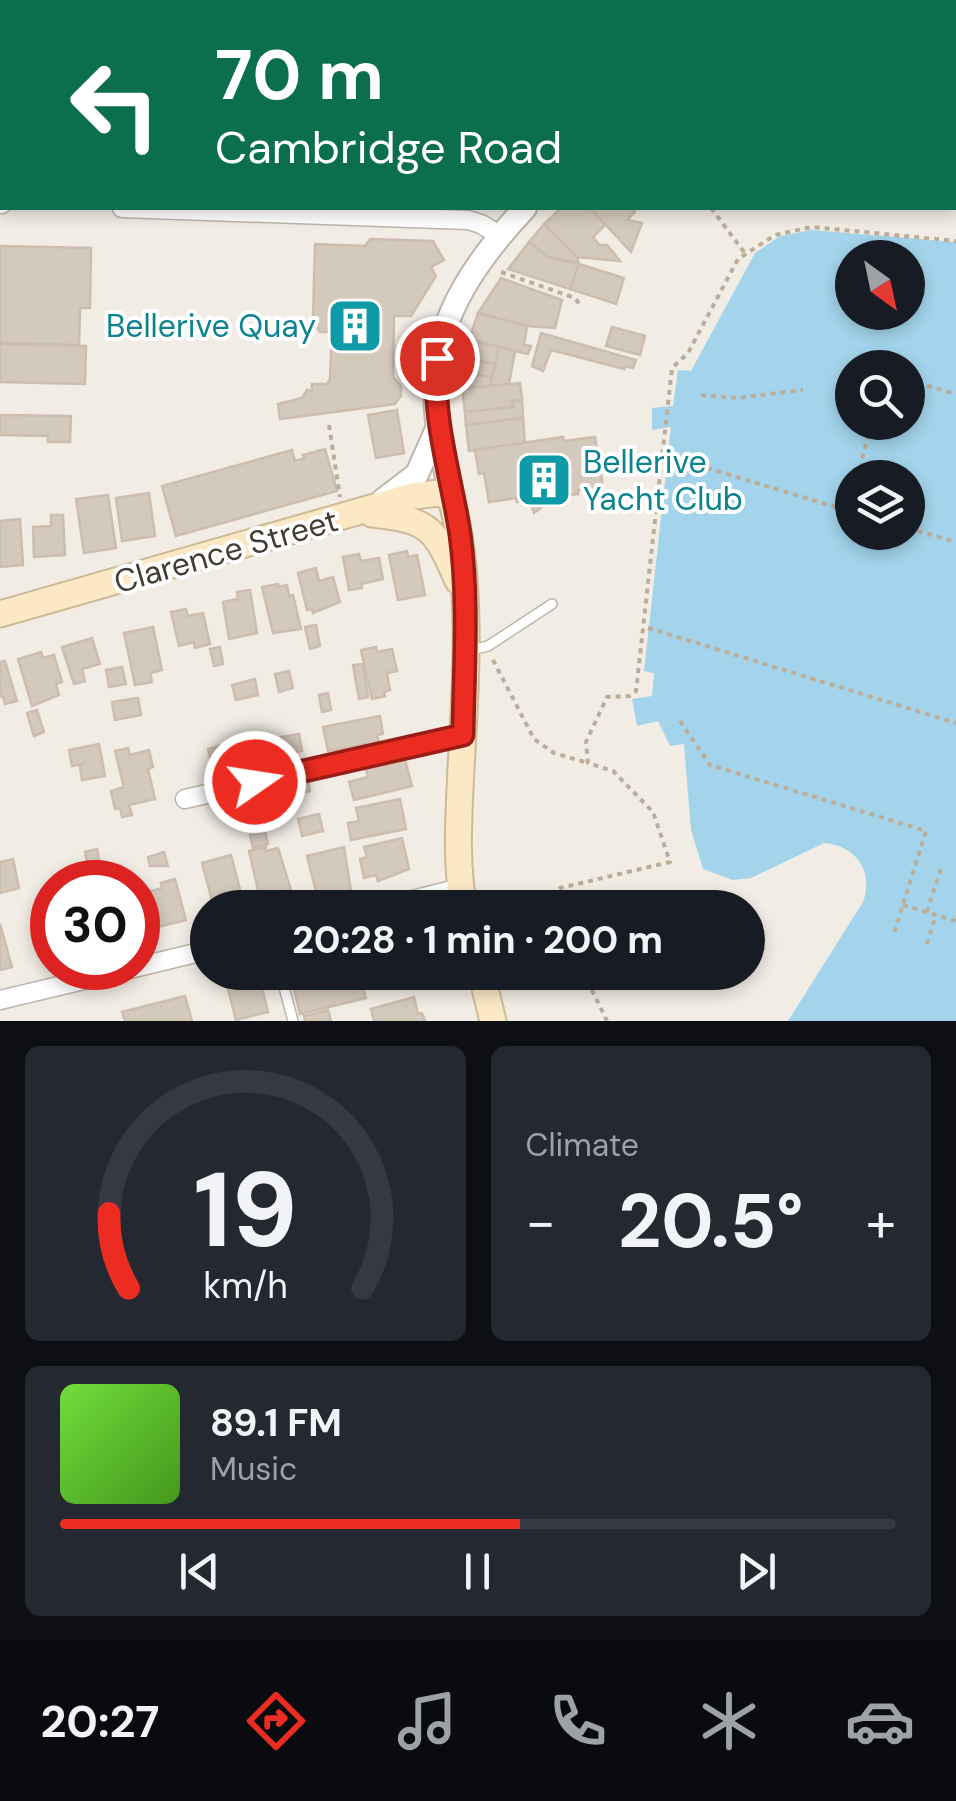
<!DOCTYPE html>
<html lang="en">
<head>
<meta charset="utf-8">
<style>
	:root { --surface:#171b24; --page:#242831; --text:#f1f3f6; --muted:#9ea1a6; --line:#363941; --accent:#ec2c20 }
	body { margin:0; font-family:"DM Sans",sans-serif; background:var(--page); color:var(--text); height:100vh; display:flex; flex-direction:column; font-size:38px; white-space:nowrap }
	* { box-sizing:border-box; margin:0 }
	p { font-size:32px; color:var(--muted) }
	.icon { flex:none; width:55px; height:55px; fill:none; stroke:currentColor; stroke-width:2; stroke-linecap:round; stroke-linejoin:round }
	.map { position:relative; height:1021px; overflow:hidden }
	.details { display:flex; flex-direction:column; gap:25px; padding:25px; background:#0d0f14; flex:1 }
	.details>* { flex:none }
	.top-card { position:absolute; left:0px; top:0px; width:958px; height:210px; box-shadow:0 5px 15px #0003; background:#0b6e4f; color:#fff; overflow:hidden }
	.needle { width:65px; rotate:147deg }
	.tools { position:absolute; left:835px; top:240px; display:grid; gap:20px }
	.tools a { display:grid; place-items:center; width:90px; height:90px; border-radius:50%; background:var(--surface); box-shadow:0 5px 15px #0003; font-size:50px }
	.speed { position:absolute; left:30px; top:860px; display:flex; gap:20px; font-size:50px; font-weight:700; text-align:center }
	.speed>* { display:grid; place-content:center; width:130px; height:130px; border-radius:50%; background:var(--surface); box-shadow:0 5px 15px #0003; line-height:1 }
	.speed .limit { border:15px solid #d22; background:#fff; color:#111 }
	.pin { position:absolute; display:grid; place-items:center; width:85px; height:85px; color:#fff; margin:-42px; border:5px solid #fff; border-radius:50%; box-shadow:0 2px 10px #0007 }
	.me { position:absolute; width:110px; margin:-55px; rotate:77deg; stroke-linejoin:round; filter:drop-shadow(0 0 8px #0008) }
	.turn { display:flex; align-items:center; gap:35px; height:210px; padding:0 50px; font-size:45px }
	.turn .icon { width:130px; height:130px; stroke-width:2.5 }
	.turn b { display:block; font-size:70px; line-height:85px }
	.big { font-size:75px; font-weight:700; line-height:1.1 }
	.details .widget { flex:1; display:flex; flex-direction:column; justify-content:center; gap:15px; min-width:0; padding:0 35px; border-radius:15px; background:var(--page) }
	.details .dial { align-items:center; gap:0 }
	.dial svg { height:260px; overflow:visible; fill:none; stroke:var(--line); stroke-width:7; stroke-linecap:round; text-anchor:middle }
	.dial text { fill:var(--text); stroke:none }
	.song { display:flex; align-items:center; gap:30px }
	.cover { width:120px; height:120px; border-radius:15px; background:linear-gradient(135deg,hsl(100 70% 55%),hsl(100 70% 35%)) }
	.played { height:10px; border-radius:5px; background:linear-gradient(90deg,var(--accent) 55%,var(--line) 55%) }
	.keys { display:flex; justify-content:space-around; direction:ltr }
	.heat { display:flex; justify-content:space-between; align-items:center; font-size:55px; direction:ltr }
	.details .tiles { flex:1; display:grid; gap:25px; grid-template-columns:1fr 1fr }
	.widget:last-child { grid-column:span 2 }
	.trip { position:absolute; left:190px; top:890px; width:575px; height:100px; border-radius:50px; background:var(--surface); box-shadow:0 5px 15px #0003; font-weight:700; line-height:100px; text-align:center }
	.menu { display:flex; height:160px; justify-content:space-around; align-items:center; background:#090b0e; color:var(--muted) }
	.menu .icon { width:70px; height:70px }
	.menu .on { color:var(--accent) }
	.menu b { font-size:45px; color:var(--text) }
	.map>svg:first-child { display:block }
</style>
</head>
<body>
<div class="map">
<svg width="956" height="1021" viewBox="0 0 956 1021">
	<rect width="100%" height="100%" fill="#f1ece4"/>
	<path fill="#a3d4eb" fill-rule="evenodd" d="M811 230 956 242V1021H788L863 902C874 872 857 846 824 843L751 878 733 880 703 869 691 830 684 744 670 746 658 721 637 726 632 699 652 696 654 673 644 671 671 427 652 430V408L673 406 678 370 691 371 755 253 780 236ZM852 258H908V312H852ZM852 368H908V422H852ZM852 478H908V532H852Z"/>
	<g fill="#d4c9bd" stroke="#ccbdae" stroke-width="2.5">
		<path d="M561 208H590L605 225 593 237 599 245H607L620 261 577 257 544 224Z"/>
		<path d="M590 208H631L635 212 627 220 642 223 631 252Z"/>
		<path d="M544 224 577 257 579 264 548 257 529 242Z"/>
		<path d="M370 239 433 241 444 260 431 267 436 276 411 316H394L393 377 401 386V396L395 404 280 419 278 404 302 398 307 390 312 391V384H327L330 379 332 332H320L313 320 315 244 365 246Z"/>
		<path d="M529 242 548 257 579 264 570 289 508 269Z"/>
		<path d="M0 246 91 248 90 308H80L79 345 0 343Z"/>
		<path d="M579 264 624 278 616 304 570 289Z"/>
		<path d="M501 278 562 300 555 328 527 326 478 313Z"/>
		<path d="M478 313 527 326 524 345 531 346 528 354 469 340Z"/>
		<path d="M612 327 645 336 640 355 606 346Z"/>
		<path d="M541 333 636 360 633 368 625 366 624 369 551 350 543 371 532 366Z"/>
		<path d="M469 340 499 347 495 364 464 358Z"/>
		<path d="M0 344 86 346 85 384 0 382Z"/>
		<path d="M499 347 515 351 509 384 490 386Z"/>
		<path d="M464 358 495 364 492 377 462 373Z"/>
		<path d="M462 373 492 377 490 386 462 389Z"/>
		<path d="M520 383 522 400 512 401 513 407 465 412 462 389Z"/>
		<path d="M522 400 523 418 466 425 465 412 513 407 512 401Z"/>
		<path d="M397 410 404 453 376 458 368 415Z"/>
		<path d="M0 415 71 416 70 442H48V436L0 435Z"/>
		<path d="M523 418 525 443 469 451 466 425Z"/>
		<path d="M563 437 564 441 595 437 603 486 578 490V494L548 497V499L540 501 541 508 534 513 530 500 517 502 516 498 489 502 484 473 479 474 475 450Z"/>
		<path d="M325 449 337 491 176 536 162 486 292 450 295 461 305 458 303 455Z"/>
		<path d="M149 493 155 536 122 541 116 498Z"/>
		<path d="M108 495 116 548 84 553 76 499Z"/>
		<path d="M51 515H63L65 555 34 557 33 527 51 526Z"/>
		<path d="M20 519 23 565 0 567V521Z"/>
		<path d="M407 551 408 557 417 555 425 595 398 600 389 555Z"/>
		<path d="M359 554 361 561 379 558 383 579 361 584 362 588 349 590 343 557Z"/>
		<path d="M316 568 319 581 333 577 340 602 313 613 312 609 307 610 298 573Z"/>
		<path d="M278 584V587L287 585 289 596 293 595 301 629 273 633 262 587Z"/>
		<path d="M250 590 257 633 229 639 223 602 238 599 237 592Z"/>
		<path d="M186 609 188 616 203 613 210 644 195 648 194 642 179 646 171 612Z"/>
		<path d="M316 625 320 646 310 649 305 627Z"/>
		<path d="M153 627 162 670 150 673 152 682 135 685 124 633Z"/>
		<path d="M92 638 100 664 82 669 85 681 74 684 62 647Z"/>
		<path d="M220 647 223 664 214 666 210 649Z"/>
		<path d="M376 647 377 652 392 649 397 671 387 673 390 690 384 692 385 696 372 699 361 650Z"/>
		<path d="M41 652 43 658 54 655 62 682 56 684 59 695 32 706 18 659Z"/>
		<path d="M5 661 17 701 5 704 3 696 0 697V662Z"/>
		<path d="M363 664 368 697 359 699 353 665Z"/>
		<path d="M122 667 126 684 109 687 106 670Z"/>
		<path d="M289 671 293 688 279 692 275 674Z"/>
		<path d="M255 679 258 695 236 700 232 685Z"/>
		<path d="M328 693 331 710 322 712 319 695Z"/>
		<path d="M138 698 141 715 115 720 112 702Z"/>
		<path d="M37 710 44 732 34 736 27 713Z"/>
		<path d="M380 716 383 734 377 735 379 742 328 751 323 727Z"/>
		<path d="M299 734 302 751 284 754 281 737Z"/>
		<path d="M229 743 232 753 249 749 256 773 217 783 208 749Z"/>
		<path d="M99 744 105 776 82 780 80 767 82 764 72 766 69 750Z"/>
		<path d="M128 748 130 755 149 750 153 767 148 769 155 799 129 805 132 815 122 817 120 808 115 809 111 791 124 787 115 751Z"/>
		<path d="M404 756 412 786 354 800 349 782 368 777 365 765Z"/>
		<path d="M307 778 310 791 284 798 281 784Z"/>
		<path d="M281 798 286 819 269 823 264 802Z"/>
		<path d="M400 799 406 829 351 840 348 823 359 821 356 808Z"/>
		<path d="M319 814 323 831 302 836 298 819Z"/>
		<path d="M265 831 268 844 253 848 250 835Z"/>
		<path d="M402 838 409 869 378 881 376 875 364 878 360 859 367 857 364 847Z"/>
		<path d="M266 847V851L278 848 291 890 259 894 249 851Z"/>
		<path d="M344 847 351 891 318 899 307 856Z"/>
		<path d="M97 849 101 869 89 872 85 852Z"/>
		<path d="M164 852 168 866H150L148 857Z"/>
		<path d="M231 855 244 905 214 908 202 863Z"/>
		<path d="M13 859 19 888 0 893V862Z"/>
		<path d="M175 879 186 920 158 927 148 892 162 888 161 883Z"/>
		<path d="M52 901V945L42 904Z"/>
		<path d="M0 924 12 967 0 970Z"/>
		<path d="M250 972H258L268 1012 236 1020 225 978Z"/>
		<path d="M290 972H370L372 981 362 983 366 998 300 1014Z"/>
		<path d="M185 996 192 1021H125L122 1012Z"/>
		<path d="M414 997 418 1014 422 1013 425 1021H374L371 1009Z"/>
		<path d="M328 1010 331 1021H305L304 1016Z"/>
	</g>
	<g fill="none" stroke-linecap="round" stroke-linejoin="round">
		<g stroke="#beb5aa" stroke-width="12">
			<g id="service">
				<path d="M467 651 488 646 552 604"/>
				<path d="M280 972 293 1021"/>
			</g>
		</g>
		<g stroke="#beb5aa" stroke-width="21">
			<g id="minor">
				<path d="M532 0 543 2"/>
				<path d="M613 0 618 2"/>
				<path d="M651 2 652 0"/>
				<path d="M0 204H2"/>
				<path d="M122 208 468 220 481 224 499 235"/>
				<path d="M185 799 463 735"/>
				<path d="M381 908 460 888"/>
				<path d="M138 967 208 950"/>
				<path d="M0 1000 134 968"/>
			</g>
		</g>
		<g stroke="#beb5aa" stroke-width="26">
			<g id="tertiary">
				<path d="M955 95H956"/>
				<path d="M451 498C444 460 434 421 435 383 437 314 480 256 525 208"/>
				<path d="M383 500 417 474 437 429"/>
			</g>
		</g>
		<g stroke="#ceba96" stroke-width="29">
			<g id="secondary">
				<path d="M372 514C431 520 435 529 458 581"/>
				<path d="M0 614 413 496 439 493 451 498C473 577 466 685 461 768 459 815 455 862 464 908"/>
				<path d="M481 972 493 1021"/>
			</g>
		</g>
		<g stroke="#bcad99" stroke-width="4" stroke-dasharray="5 5" stroke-linecap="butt">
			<path d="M711 208 744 252"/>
			<path d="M501 272 575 298 580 305"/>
			<path d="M908 380 956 394"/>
			<path d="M701 395 736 398 803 390"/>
			<path d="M329 425 340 497"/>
			<path d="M707 468 852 512"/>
			<path d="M857 478 872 422"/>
			<path d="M848 510 852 495"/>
			<path d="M908 528 956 542"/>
			<path d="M648 628 956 723"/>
			<path d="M493 660 534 739 554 753 588 763"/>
			<path d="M680 721 710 765 926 831 893 936"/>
			<path d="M903 905 956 921"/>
			<path d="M557 908V891L560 888 670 862 653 812 613 771 588 763 586 742 607 697 629 696 636 691 672 368 688 353 738 259 775 235 812 227 956 241"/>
			<path d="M927 912 941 868"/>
			<path d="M927 944 936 915"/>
			<path d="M583 972 607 1021"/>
		</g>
		<use href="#service" stroke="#fff" stroke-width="9"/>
		<use href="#minor" stroke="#fff" stroke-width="18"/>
		<use href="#tertiary" stroke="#fff" stroke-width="22"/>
		<use href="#secondary" stroke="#fbe8c4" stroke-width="25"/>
	</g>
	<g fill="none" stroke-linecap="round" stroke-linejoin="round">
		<g stroke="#991d15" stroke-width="25">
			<path id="route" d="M255 782 463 735C464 669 469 600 460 534 451 475 432 420 437 358"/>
		</g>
		<use href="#route" stroke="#ec2c20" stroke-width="18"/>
	</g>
	<defs>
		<g id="building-square" transform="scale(2.875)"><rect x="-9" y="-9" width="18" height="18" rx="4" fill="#0f9aa8" stroke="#fff"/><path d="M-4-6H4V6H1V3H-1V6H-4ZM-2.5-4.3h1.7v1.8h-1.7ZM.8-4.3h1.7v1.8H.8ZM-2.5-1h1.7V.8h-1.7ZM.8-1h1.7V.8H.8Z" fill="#fff"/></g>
	</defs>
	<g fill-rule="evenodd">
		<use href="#building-square" x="355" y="326"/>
		<use href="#building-square" x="544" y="480"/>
	</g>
	<g text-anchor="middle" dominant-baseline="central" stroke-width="8" stroke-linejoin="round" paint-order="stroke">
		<g font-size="32" fill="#0d838f" stroke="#fff" text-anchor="end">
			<text x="316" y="326">Bellerive Quay</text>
			<text x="583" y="462" text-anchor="start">Bellerive<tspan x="583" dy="37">Yacht Club</tspan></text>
		</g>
		<g font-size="32" fill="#423c34" stroke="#fff">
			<text transform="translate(226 551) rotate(-16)">Clarence Street</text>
		</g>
	</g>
</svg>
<div class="tools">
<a><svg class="needle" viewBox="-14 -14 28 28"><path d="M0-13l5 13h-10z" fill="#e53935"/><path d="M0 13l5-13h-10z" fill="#9ea1a6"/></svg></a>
<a><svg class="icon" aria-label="search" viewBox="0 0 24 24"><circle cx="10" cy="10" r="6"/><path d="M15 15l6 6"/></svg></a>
<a><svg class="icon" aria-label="layers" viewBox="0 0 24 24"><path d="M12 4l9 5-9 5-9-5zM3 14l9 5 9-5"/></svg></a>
</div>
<div class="speed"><div class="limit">30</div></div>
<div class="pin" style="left:437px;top:358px;background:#d93025"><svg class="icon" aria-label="arrive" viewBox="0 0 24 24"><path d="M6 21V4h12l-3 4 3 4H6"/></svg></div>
<svg class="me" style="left:255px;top:782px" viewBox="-20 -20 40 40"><circle r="17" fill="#ec2c20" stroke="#fff" stroke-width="3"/><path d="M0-11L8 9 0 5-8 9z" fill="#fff"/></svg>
<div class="trip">20:28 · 1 min · 200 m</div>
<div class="top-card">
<div class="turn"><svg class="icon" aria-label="left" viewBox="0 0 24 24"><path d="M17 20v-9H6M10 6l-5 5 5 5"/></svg><div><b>70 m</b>Cambridge Road</div></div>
</div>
</div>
<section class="details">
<div class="tiles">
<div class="widget dial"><svg viewBox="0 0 100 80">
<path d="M14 69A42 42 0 1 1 86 69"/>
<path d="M14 69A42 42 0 0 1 8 46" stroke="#ec2c20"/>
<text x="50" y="56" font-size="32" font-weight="700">19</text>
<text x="50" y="72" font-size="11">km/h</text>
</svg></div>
<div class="widget"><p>Climate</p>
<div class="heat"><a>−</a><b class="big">20.5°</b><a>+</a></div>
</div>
<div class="widget">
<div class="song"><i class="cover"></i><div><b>89.1 FM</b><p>Music</p></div></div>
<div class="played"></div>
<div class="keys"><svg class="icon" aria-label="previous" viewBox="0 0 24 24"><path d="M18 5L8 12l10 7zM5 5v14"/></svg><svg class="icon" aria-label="pause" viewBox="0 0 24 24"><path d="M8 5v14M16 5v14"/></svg><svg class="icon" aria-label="next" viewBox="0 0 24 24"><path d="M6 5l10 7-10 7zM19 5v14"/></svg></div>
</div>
</div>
</section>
<nav class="menu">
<b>20:27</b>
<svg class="icon on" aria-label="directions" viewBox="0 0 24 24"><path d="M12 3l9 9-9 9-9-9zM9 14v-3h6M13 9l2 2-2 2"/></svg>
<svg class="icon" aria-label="music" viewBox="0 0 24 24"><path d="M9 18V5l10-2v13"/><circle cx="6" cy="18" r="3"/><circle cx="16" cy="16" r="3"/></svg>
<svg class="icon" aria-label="phone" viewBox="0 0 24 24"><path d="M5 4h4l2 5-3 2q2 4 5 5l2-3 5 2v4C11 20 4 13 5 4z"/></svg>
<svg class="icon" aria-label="climate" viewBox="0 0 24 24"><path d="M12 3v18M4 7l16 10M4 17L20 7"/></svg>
<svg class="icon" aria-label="car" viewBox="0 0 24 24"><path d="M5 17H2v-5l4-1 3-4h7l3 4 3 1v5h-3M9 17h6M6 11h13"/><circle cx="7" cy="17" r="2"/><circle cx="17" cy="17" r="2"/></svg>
</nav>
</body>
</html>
